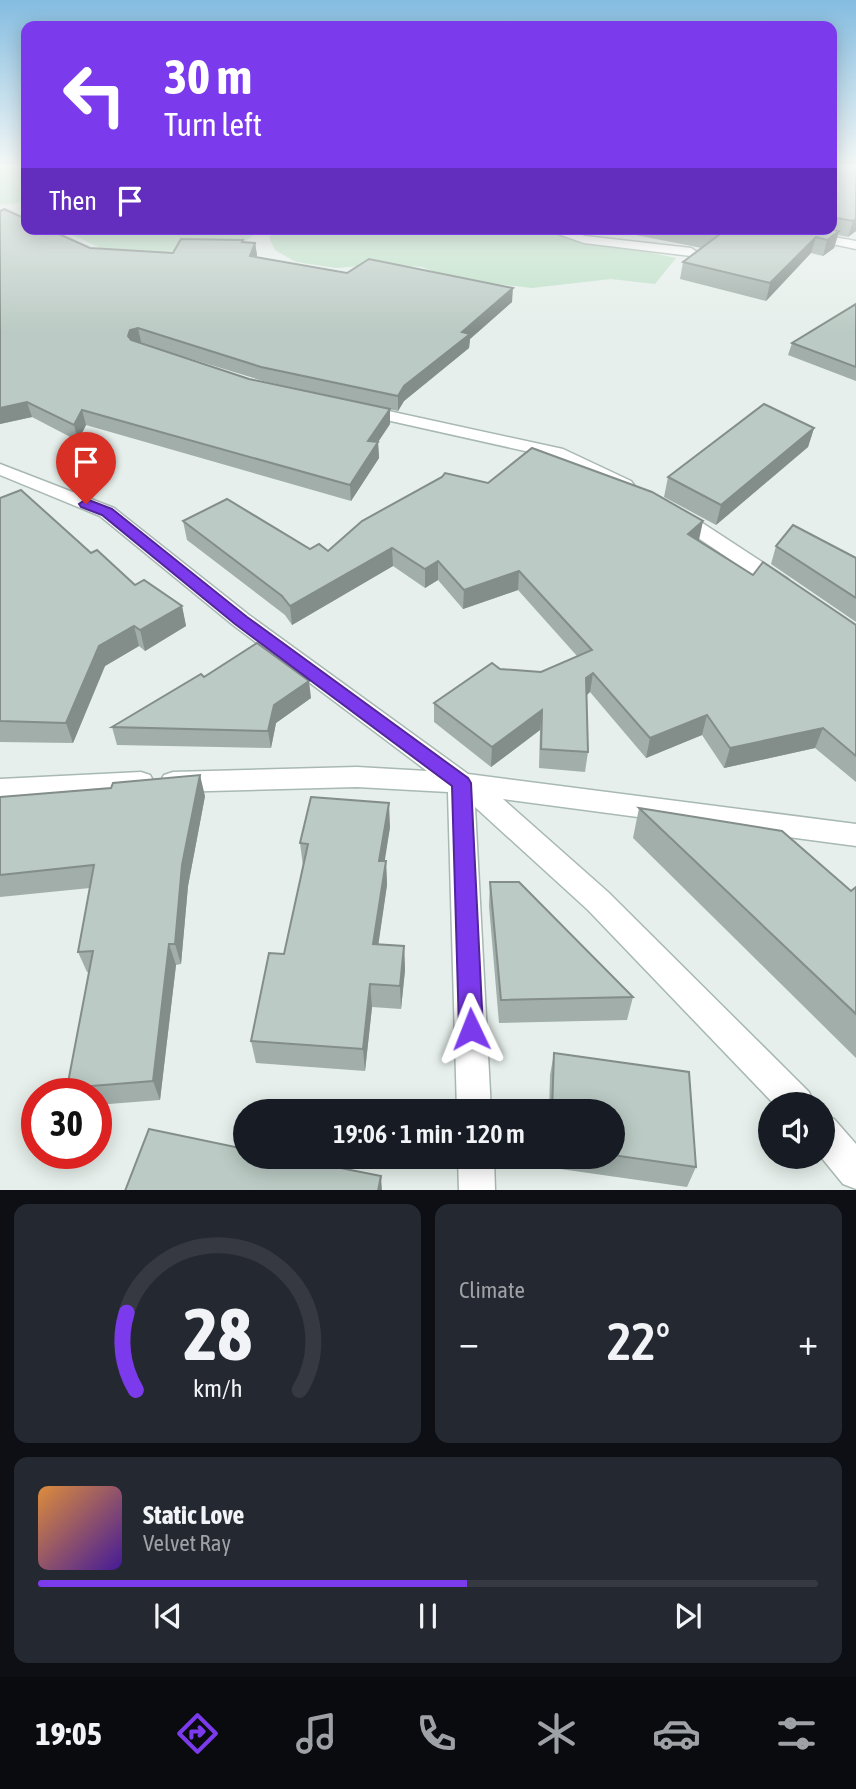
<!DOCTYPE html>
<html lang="en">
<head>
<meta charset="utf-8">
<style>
	:root { --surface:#171b24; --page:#242831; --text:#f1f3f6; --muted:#9ea1a6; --line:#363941; --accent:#7c3aed }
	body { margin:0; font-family:"Asap Condensed",sans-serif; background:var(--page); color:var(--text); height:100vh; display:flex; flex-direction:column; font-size:26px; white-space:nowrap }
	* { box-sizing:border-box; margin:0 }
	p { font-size:23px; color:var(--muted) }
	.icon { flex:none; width:38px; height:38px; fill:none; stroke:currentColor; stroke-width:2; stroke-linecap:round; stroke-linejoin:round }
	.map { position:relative; height:1190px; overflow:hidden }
	.drawer { display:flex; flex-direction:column; gap:14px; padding:14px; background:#0d0f14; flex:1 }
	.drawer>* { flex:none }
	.hud { position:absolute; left:21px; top:21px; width:816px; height:214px; border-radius:14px; box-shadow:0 4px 18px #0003; background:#7c3aed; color:#fff; overflow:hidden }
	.controls { position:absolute; left:758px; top:1092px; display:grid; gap:14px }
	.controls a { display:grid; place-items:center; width:77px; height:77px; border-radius:50%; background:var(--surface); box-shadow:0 4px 18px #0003; font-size:35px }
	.speed { position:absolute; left:21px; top:1078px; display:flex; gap:14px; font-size:35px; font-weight:700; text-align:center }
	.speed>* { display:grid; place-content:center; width:91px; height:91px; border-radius:50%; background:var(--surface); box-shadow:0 4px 18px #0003; line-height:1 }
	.speed .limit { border:10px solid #d22; background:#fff; color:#111 }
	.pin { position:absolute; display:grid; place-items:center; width:60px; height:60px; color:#fff; margin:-72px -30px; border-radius:50% 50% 50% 0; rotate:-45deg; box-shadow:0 0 7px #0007 }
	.pin .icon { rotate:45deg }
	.me { position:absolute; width:77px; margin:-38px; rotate:358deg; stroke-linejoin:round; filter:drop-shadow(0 0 5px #0008) }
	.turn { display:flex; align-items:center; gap:24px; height:147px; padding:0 28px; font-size:32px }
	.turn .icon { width:91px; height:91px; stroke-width:2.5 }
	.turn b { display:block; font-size:49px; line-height:60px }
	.then { display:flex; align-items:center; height:66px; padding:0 28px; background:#0003; gap:14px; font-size:26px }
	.big { font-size:52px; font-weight:600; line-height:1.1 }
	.drawer .widget { flex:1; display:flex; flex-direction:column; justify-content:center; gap:10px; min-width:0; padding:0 24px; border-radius:14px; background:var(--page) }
	.drawer .dial { align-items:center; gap:0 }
	.dial svg { height:182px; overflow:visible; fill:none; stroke:var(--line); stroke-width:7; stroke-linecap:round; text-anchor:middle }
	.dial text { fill:var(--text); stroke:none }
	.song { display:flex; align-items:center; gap:21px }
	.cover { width:84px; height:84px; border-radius:10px; background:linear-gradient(135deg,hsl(30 70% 55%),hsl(260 70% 35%)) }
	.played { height:7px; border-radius:4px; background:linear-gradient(90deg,var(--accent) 55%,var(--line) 55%) }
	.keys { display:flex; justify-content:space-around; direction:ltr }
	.heat { display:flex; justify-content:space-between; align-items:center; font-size:38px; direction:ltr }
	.drawer .tiles { flex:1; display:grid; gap:14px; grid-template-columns:1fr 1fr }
	.widget:last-child { grid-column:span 2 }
	.trip { position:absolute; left:233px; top:1099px; width:392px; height:70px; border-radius:35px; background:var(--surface); box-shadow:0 4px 18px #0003; font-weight:600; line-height:70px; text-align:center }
	.menu { display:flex; height:112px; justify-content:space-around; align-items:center; background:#090b0e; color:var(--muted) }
	.menu .icon { width:49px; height:49px }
	.menu .active { color:var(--accent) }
	.menu b { font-size:32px; color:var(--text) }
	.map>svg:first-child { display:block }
</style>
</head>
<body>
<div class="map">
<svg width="856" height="1191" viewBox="0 0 856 1191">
	<rect width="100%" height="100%" fill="#e6efeb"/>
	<g fill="#bfe0c8">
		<path d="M0 165H26V202L0 205Z"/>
		<path d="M60 229H260L246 241 122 258Z"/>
		<path d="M276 229H538L676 258 655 284 611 279 532 288 454 279 422 267 387 264 336 268 296 262 275 250 269 237Z"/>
	</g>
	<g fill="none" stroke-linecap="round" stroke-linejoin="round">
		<g stroke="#a8b8b2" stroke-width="3">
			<g id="minor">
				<path d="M544 229H564L585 236 691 248 697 252 691 256 584 243Z"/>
				<path d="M761 229H788L856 241V249Z"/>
				<path d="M361 405 563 449 631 481 634 485 625 490 619 489 552 457 355 413 353 410Z"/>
				<path d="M0 464 114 508 249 615 468 774 856 824V846L503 799 608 892 809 1092 814 1104H774L588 910 475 807 491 1111H457L448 792 357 787 173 792 164 789 160 782 164 775 173 772 357 767 427 771 233 625 100 516 0 475Z"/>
				<path d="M677 509 684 511 788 579 791 584 788 589H774L670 519 668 515 670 511Z"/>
				<path d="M141 772 150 775 154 782 150 789 141 792 0 799V779Z"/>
				<path d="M822 1114 834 1119 856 1144V1189L843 1184 821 1157Z"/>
				<path d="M458 1157H494L495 1191H459Z"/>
			</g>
		</g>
		<use href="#minor" fill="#fff" fill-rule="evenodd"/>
	</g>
	<g fill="#a1aea9">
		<path d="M831 165H856V231L848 237 838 235 834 248 823 256 811 253 766 301 680 279 683 262 702 248 605 229H831Z"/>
		<path d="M243 240 244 242 255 243 257 255 256 257 512 302 470 339 469 348 404 401 398 411 263 381 139 343 249 379 390 409V424L378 442 379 458 351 501 86 425 78 441 32 417 0 424 90 248 173 253Z"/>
		<path d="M856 304V381L788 355 792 343Z"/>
		<path d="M814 428 808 447 716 525 664 497 668 477Z"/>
		<path d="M488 483 703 521 698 540 753 575 856 625V782L815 748 724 768 702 735 646 758 590 692 587 695 588 752 585 772 539 768 540 730 491 767 434 722V703L500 669 541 672 577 656 518 590 463 609 438 580 425 588 393 566 292 625 285 615 187 540 183 521 310 549 328 551Z"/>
		<path d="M0 498 91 553 135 585 182 606 186 626 145 651 139 646 105 666 73 743 0 742Z"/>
		<path d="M776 546 856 558V622L771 564Z"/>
		<path d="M204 677 311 698 276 723 271 748 117 745 112 727Z"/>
		<path d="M205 796 188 886 181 964 176 965 160 1100 96 1105V1094H71L67 1088 89 972H87L78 952 90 888 0 897V797Z"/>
		<path d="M639 808 851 891 856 887V1058L633 838Z"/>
		<path d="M390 827 384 861H386L387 885 378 944 404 946 405 970 401 1009 372 1007 365 1071 256 1063 251 1041 284 954 303 866 300 843Z"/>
		<path d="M490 882 633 997 627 1020 499 1023 489 906Z"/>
		<path d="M554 1053 696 1167 687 1187 546 1167 547 1157H612V1111H549L550 1075Z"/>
	</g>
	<g fill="#838d89">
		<path d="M856 219V231L848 237 853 221Z"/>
		<path d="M839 231 834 248 823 256 827 240Z"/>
		<path d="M816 237 811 253 766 301 770 283Z"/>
		<path d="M255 243 257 255 251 269 250 256Z"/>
		<path d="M513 288 512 302 470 339 469 348 404 401 398 411V396L404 386 462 332Z"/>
		<path d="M138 328 141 342 133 345 128 336 130 330Z"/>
		<path d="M27 402 32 417 0 424V408Z"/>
		<path d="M390 409V424L378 442 379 458 351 501 350 485 368 441Z"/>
		<path d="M82 410 86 425 78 441 74 425Z"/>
		<path d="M814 428 808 447 716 525 721 505Z"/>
		<path d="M703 521 699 540 684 553 688 534Z"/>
		<path d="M392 548 393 566 292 625 290 606Z"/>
		<path d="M438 561V580L425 588V569Z"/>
		<path d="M519 571 518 590 463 609 464 590Z"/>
		<path d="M182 606 186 626 145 651 140 630Z"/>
		<path d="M134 626 139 646 105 666 73 743 66 723 99 646Z"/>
		<path d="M593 673 590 692 584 697 586 678Z"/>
		<path d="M309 681 311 698 276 723 271 748 268 731 274 705Z"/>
		<path d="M542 710 540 730 491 767 492 747Z"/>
		<path d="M707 715 702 735 646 758 650 738Z"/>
		<path d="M823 728 815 748 724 768 730 748Z"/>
		<path d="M200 775 205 796 188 886 181 964 175 944 182 865Z"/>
		<path d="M389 803 390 827 381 885 379 861Z"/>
		<path d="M386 861 387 885 375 968 373 944Z"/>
		<path d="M169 944 176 965 160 1100 153 1081Z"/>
		<path d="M404 946 405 970 401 1009 400 986Z"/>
		<path d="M370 984 372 1007 365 1071 363 1049Z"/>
		<path d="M381 1176 382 1191H378Z"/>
	</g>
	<g fill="#bbcac4" stroke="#838d89" stroke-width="2">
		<path d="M831 165H856V219L853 221 831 217Z"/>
		<path d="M4 209 26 219V229H48L90 248 173 253 181 239 243 240 242 242 255 243 250 256 347 273 369 259 513 288 462 332 470 334 404 386 398 396 261 367 138 328 130 330 128 336 131 340 249 379 390 409 368 441 378 442 350 485 82 410 74 425 27 402 0 408V211Z"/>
		<path d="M692 229H827L839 231 827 240 816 237 770 283 683 262 720 234Z"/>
		<path d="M856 304V367L792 343Z"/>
		<path d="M764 404 814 428 721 505 668 477Z"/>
		<path d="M532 448 652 492 703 521 688 534 753 575 763 562 856 625V756L823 728 730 748 707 715 650 738 593 673 586 678 588 752 541 749 542 710 492 747 434 703 492 663 500 669 541 672 592 650 519 571 464 590 438 561 425 569 392 548 290 606 282 596 183 521 227 499 310 549 319 544 328 551 362 521 442 477 445 473 488 483Z"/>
		<path d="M21 490 91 553 97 550 135 585 144 580 182 606 140 630 134 626 99 646 66 723 0 721V498Z"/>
		<path d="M793 525 856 558V598L776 546Z"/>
		<path d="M257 643 309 681 274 705 268 731 112 727 201 674 204 677Z"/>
		<path d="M200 775 182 865 175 944H169L153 1081 67 1088 93 951 78 952 94 865 0 875V797L111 788 113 783Z"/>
		<path d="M311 797 389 803 379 861H386L373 944 404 946 400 986 370 984 363 1049 251 1041 269 953 284 954 308 844 300 843Z"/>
		<path d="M639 808 782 831 851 891 856 887V1014Z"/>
		<path d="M490 882H519L633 997 501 1000Z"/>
		<path d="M554 1053 689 1072 696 1167 612 1155V1111H552Z"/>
		<path d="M149 1129 245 1149V1157H285L381 1176 378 1191H125Z"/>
	</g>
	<linearGradient id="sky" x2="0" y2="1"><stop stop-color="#84bce0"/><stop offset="0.5" stop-color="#f4f8f6"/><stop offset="1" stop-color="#f4f8f6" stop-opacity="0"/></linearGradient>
	<rect width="856" height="332" fill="url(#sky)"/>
	<path fill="#7c3aed" stroke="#51269a" stroke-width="2" d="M86 499 112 509 247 617 468 778 471 783 483 1029 480 1038 471 1041 463 1038 459 1029 452 786 235 624 102 515 81 507 79 504Z"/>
</svg>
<div class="controls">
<a><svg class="icon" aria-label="sound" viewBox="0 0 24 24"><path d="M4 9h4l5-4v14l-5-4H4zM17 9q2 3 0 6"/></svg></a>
</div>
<div class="speed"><div class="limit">30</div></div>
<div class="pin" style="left:86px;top:504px;background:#d93025"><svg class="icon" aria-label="arrive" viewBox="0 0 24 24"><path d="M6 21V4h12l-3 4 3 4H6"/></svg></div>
<svg class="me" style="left:471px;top:1029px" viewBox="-20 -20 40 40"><path d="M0-17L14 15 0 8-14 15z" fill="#7c3aed" stroke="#fff" stroke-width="4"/></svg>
<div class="trip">19:06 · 1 min · 120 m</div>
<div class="hud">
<div class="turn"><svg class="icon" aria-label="left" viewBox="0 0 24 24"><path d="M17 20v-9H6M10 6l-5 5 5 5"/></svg><div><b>30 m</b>Turn left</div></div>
<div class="then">Then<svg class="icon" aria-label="arrive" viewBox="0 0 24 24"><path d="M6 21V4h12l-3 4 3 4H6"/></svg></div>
</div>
</div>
<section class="drawer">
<div class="tiles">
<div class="widget dial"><svg viewBox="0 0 100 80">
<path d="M14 69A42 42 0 1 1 86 69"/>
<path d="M14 69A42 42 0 0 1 10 35" stroke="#7c3aed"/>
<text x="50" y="56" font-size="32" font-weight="700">28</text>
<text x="50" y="72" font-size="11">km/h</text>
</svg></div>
<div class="widget"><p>Climate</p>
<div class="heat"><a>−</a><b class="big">22°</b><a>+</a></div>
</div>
<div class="widget">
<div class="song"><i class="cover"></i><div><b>Static Love</b><p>Velvet Ray</p></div></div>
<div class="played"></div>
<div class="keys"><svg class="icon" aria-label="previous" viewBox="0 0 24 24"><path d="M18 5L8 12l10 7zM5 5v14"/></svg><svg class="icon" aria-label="pause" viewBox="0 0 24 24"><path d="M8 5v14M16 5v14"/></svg><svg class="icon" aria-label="next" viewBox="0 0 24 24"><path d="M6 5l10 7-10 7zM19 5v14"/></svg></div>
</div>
</div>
</section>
<nav class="menu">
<b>19:05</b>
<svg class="icon active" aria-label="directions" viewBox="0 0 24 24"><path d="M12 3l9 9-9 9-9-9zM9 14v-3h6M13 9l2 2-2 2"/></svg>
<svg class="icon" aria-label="music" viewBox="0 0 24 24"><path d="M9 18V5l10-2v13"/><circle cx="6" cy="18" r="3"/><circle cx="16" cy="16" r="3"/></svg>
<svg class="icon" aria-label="phone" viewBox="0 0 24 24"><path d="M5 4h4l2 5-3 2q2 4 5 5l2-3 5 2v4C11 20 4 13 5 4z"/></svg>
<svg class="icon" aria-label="climate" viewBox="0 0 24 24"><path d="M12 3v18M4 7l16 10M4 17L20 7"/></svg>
<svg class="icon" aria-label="car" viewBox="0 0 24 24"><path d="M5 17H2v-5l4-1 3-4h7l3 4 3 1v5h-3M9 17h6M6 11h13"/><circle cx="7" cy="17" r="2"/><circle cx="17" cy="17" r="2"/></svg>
<svg class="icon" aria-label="filters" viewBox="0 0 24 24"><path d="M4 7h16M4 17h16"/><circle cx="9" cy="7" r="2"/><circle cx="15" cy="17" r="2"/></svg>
</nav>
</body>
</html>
